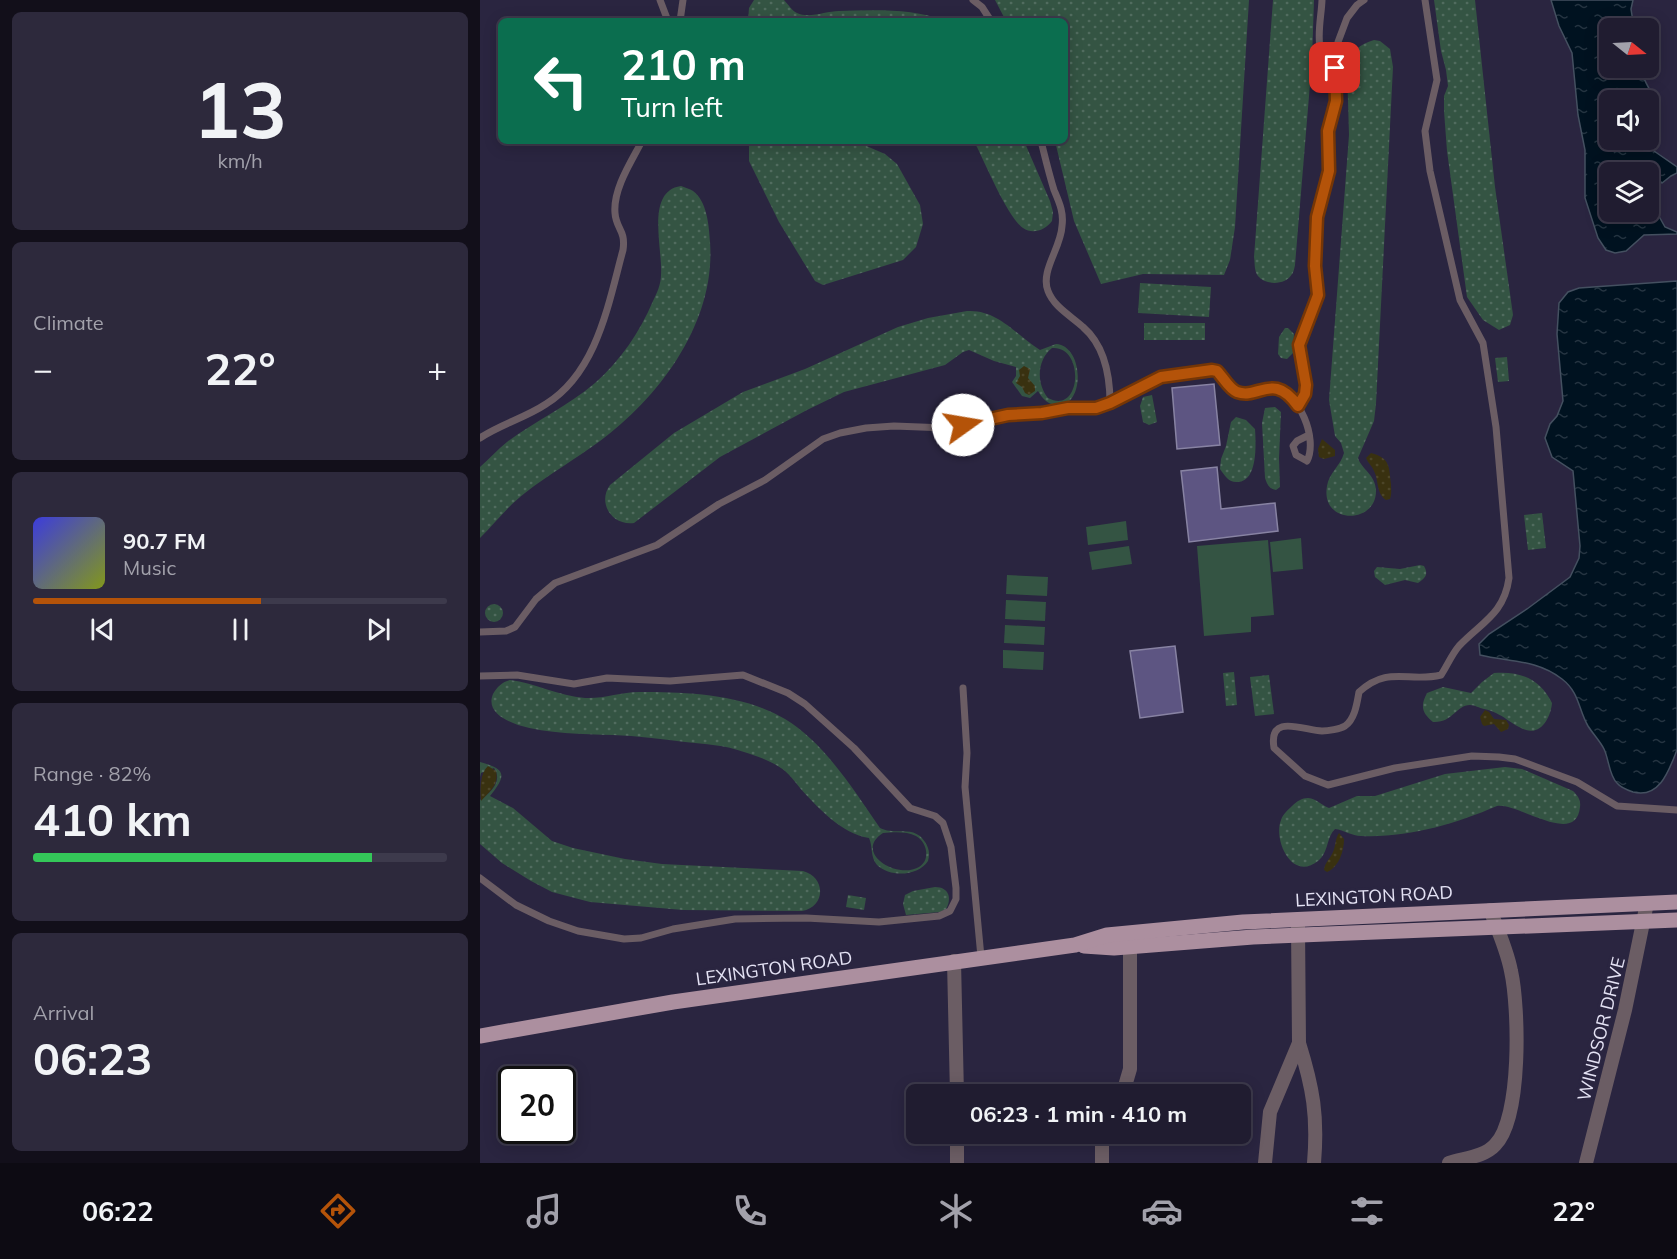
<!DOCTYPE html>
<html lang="en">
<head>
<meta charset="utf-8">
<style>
	:root { --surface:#201c30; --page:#2d293c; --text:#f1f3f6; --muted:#a2a1ab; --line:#3d3a4c; --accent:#b45309 }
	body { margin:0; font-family:Mulish,sans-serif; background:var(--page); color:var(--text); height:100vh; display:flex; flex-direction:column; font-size:22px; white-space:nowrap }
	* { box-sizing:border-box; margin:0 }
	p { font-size:20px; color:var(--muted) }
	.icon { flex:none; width:33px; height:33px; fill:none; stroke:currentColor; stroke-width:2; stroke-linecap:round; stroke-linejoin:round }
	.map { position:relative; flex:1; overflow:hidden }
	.details { display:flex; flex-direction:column; gap:12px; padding:12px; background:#120f1a; width:480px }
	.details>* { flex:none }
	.guide { position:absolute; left:18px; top:18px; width:570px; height:126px; border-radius:9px; box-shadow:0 3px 15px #0003,0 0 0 2px var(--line); background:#0b6e4f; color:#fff; overflow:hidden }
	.needle { width:39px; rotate:108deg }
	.buttons { position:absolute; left:1119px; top:18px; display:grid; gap:12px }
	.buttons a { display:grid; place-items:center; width:60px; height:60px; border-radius:9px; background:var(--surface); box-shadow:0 3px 15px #0003,0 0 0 2px var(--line); font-size:30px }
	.speed { position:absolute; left:18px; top:1066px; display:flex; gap:12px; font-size:30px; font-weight:700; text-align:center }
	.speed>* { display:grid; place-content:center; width:78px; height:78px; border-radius:50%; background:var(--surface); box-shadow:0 3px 15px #0003,0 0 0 2px var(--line); line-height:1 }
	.speed .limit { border:3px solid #111; border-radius:9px; background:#fff; color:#111 }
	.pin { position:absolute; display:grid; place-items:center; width:51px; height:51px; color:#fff; margin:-26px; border-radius:12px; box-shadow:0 3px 9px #0006 }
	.me { position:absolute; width:66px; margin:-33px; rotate:77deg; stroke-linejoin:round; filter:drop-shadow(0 0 4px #0008) }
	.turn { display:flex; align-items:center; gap:21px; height:126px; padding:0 24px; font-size:27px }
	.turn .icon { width:78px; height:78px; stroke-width:2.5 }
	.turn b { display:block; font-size:42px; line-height:51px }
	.big { font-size:45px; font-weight:700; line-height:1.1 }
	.details .widget { flex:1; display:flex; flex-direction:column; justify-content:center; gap:9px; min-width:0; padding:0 21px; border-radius:9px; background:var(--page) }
	.details .dial { align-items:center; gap:0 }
	.dial b { font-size:78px; line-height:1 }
	.song { display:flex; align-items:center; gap:18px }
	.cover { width:72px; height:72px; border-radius:9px; background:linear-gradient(135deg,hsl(240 70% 55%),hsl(70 70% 35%)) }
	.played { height:6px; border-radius:3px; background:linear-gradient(90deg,var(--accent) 55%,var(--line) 55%) }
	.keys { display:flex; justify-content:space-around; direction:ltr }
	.heat { display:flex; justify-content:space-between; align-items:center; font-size:33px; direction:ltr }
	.charge { height:9px; border-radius:4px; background:linear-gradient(90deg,#34c759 82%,var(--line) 0) }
	.trip { position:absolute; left:426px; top:1084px; width:345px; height:60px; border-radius:9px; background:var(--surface); box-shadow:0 3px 15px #0003,0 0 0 2px var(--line); font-weight:700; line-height:60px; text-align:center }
	.tabs { display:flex; height:96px; justify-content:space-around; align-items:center; background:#0d0b13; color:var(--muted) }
	.tabs .icon { width:42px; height:42px }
	.tabs .on { color:var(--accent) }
	.tabs b { font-size:27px; color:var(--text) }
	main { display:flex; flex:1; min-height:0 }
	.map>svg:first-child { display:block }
</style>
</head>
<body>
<main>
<section class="details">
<div class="widget dial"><b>13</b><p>km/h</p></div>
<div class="widget"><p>Climate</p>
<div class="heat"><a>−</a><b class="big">22°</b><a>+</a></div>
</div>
<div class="widget">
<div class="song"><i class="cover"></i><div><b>90.7 FM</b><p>Music</p></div></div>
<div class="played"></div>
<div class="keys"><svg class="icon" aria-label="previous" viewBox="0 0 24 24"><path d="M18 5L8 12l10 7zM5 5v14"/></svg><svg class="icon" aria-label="pause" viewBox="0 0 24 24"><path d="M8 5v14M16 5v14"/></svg><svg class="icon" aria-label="next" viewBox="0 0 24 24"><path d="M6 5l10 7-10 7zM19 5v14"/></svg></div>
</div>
<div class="widget"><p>Range · 82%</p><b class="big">410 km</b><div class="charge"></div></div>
<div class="widget"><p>Arrival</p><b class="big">06:23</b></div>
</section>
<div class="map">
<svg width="1197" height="1163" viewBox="0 0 1197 1163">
	<defs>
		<pattern id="grass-dots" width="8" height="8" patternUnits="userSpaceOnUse" patternTransform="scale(1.5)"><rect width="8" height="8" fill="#345443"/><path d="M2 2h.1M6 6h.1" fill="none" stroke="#516c5f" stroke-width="1.8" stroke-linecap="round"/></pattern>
		<pattern id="sand-dots" width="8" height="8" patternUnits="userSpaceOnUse" patternTransform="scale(1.5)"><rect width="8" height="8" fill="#393110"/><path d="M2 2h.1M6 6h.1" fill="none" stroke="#4c4528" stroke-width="1.8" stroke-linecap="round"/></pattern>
		<pattern id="water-ripples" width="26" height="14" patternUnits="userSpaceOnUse" patternTransform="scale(1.5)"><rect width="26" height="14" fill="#001220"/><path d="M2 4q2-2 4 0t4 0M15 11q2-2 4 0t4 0" fill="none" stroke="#253441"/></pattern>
	</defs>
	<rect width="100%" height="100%" fill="#2a2540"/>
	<g fill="url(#grass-dots)" fill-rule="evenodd">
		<path d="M274 0H304C308 4 312 11 317 13 329 19 346 11 359 11 394 10 433 8 465 21H268L269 8Z"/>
		<path d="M515 0H769L755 227 750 260 744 275 663 274 621 284 594 221 575 141H585V21H526Z"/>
		<path d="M793 0H834L832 60 815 265C815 266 813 274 812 274 806 285 786 286 778 276 774 271 775 263 774 257Z"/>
		<path d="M954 0H995L1015 187 1033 315 1030 325 1019 330 1003 320 987 297 967 151 964 111V96L968 86 966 70 961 51Z"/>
		<path d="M894 40 900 41 910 49 913 67 896 404 894 421 878 458C882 470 895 474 896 490 897 525 840 525 847 486 849 473 861 465 864 453L861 443 855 436 849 400 869 135 867 67C870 52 880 44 894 40Z"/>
		<path d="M269 141H375L405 154 417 164 440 205 443 224 436 247 423 260 343 285 335 281 299 222 269 161Z"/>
		<path d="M494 141H544L570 201 573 212 572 221C565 230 553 235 543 228 527 217 504 160 494 141Z"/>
		<path d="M201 186C204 187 210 189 213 191 227 201 229 226 230 242 236 321 181 396 120 441 96 459 69 474 45 493 29 505 15 523 0 538V467C9 459 18 449 27 442 55 421 88 406 115 383 140 361 160 332 173 301 177 293 181 284 181 275 183 249 165 191 201 186Z"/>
		<path d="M660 283 731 287 729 317 658 313Z"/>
		<path d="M487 311C518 309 536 335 560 350L576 344C605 346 605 409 576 405 567 404 562 398 558 391L550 398 542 396 532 382 536 376V367L514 361 489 350 483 352 465 365 364 392 327 410 240 457 154 523C132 526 117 503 130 485L194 433 263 392 325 369 418 327 448 318ZM572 348C605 345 602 416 568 398 556 383 557 360 572 348Z"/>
		<rect x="664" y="323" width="61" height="17"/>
		<path d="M805 328H808L814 334 813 353 807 359 801 358 798 354 799 337Z"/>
		<path d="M1027 357 1029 381 1018 382 1015 358Z"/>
		<path d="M672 395 677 422 669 425 663 422 660 406 663 397Z"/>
		<path d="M795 407 801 412 799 458 800 487 796 490C789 489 787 484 785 478L782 423 785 408Z"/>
		<path d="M756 417 766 420 775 429C776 444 778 481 758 482 749 483 745 476 740 469L741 459 746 446 751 422Z"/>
		<path d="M1062 513 1066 548 1048 550 1044 515Z"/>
		<path d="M940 565 944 566C949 575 945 578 938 583L925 580 905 585 895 577 894 571 897 567 920 569Z"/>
		<circle cx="14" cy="613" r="9"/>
		<path d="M754 672 757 705 746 706 743 673Z"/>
		<path d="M1014 673C1041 671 1060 679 1072 703 1071 716 1062 735 1046 730 1031 725 1023 713 1004 709 999 708 995 705 990 705 976 705 973 723 953 722 942 713 940 706 947 693L963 687 991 693 1002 682Z"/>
		<path d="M789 675 794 714 775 716 770 677Z"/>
		<path d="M30 680C55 683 79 696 105 698 123 699 141 692 159 692 207 692 263 694 305 719 344 742 375 792 400 828 415 836 434 824 445 842 449 848 450 854 448 861 438 876 411 878 397 865 390 857 393 846 389 838 362 834 337 807 320 788 315 782 311 776 305 771 294 762 277 756 264 752 245 745 225 744 205 742 181 739 157 736 133 735 102 734 68 734 38 725 24 720 6 711 13 694 17 687 22 682 30 680ZM403 833C413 832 427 831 436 836 447 842 451 860 439 867 416 880 373 852 403 833Z"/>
		<path d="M0 762C26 769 27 775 10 796L33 808 72 841 93 848 145 859 182 864 323 871C346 877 346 907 322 911L203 910 110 902 72 892 51 881 22 863 0 844V800C11 793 23 781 14 768L1 773 0 777Z"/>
		<path d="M1025 767 1042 769 1093 791C1098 796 1101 800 1100 807 1096 847 1039 803 1017 806 975 824 928 838 881 836 872 836 864 830 855 829 846 838 849 852 838 861 812 882 793 840 801 820 803 814 808 810 812 806 817 801 822 798 828 798 837 799 841 805 849 808L877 796H895L965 774Z"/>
		<path d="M455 887C469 887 472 898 466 909L460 912 426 915 423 904 425 895 433 891Z"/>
		<path d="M368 895 386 898 384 910 366 907Z"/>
	</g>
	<g fill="url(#sand-dots)">
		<path d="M544 366 550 369 548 378 555 386V391L549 395 545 393 542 387 536 383 540 376 539 370Z"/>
		<path d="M842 439 855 450V456L844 459 839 457 838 449Z"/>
		<path d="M891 453C910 458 909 466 911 484 911 490 912 493 910 499L906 500C896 493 899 481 894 471 892 466 888 463 886 458Z"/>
		<path d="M1005 710 1009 712 1014 719 1026 720 1029 725 1028 729 1021 732 1014 724 1004 726 1002 724 1000 717Z"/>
		<path d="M8 766 16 771C19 785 10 791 1 801 0 789 0 773 8 766Z"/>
		<path d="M859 833 864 839C864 851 859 867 847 872L844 870C845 862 850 859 853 852 856 845 855 839 859 833Z"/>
	</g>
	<g fill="#345443">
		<path d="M646 521 648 540 608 545 606 527Z"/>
		<path d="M821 538 823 569 793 572 790 542Z"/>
		<path d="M788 540 794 615 771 617V632L724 636 717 546Z"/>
		<path d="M649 546 652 564 612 570 609 552Z"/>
		<path d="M527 575 568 577 567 596 526 594Z"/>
		<path d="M526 600 566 602 565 621 525 619Z"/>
		<path d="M525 625 565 627 564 645 524 643Z"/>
		<path d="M523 650 564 652 563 670 523 668Z"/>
	</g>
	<g fill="url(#water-ripples)" stroke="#445060" stroke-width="1.5" fill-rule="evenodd">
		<path d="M1071 0H1153L1151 9 1154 28H1130V68H1160C1163 79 1169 88 1174 98 1181 112 1176 136 1174 151L1197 167V173L1191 176 1182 183 1180 181V195L1176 211 1185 227 1197 232V234L1164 235 1146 251 1135 253 1126 250 1118 238 1105 198V150L1098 115 1092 53 1079 26ZM1130 100H1168V140H1130ZM1130 172H1168V212H1130Z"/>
		<path d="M1197 281V750C1189 770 1180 799 1153 792 1147 790 1141 788 1137 783 1129 776 1129 759 1124 749 1120 741 1113 734 1108 726 1098 709 1100 693 1082 679 1056 659 1029 662 1000 655L999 644 1009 634 1047 609 1090 577 1099 558 1100 546 1093 471 1072 457 1065 438 1070 424 1077 416 1083 401 1077 334 1079 303 1088 292 1099 288Z"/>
	</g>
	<g fill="#5d5582" stroke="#8883a3" stroke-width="1.5">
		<path d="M734 384 740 445 697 449 692 388Z"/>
		<path d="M737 467 741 509 795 503 798 531 709 542 701 471Z"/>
		<path d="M695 646 703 712 660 718 650 651Z"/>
	</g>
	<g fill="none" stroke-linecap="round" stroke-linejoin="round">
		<g stroke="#6b5d64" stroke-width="7">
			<path d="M180 0 188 21"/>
			<path d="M493 0 502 7 511 21"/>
			<path d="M842 0C841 25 831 54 855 70"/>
			<path d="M945 0 957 80 945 131 950 171 980 300 1003 343 1016 427 1029 578C1024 614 1002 622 979 646 972 654 967 666 961 675 928 683 909 665 879 692 877 703 875 719 865 726 860 729 848 731 842 731 825 731 788 712 794 748L825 776 848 785 915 768 992 756 1019 757 1035 759 1097 782 1137 806 1197 810"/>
			<path d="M200 21 203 0"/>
			<path d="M561 141C565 157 569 174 574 190 579 202 584 212 582 226 581 248 560 271 568 291 574 307 591 316 603 327 625 346 630 376 630 403L681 377 737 371C743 377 749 388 756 391 767 397 781 387 793 388 820 392 838 439 827 461L816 455 813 446 817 441 829 435"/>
			<path d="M818 406 825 394 826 385 819 345 838 295 835 266 837 217 849 171 848 131 856 101 854 84 858 42 867 18 877 5 884 0"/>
			<path d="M0 438C21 424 45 418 66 404 117 372 128 305 143 250 146 230 136 229 135 213 133 189 151 162 162 141"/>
			<path d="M0 632 26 631 35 627 56 599 75 583 177 545 239 504 285 480 343 439 360 433 386 428 414 426 466 428 528 415 562 413 588 408H617L630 403"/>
			<path d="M0 676 37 675 94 684 127 678 190 681 263 675 308 693 325 704 374 748 430 808 455 816 463 823 471 847 476 888V899L470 911 459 916 399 922 326 918 255 919 193 929 161 938 144 939 98 931 69 921 36 905 0 878"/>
			<path d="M483 688 487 753 485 787 501 957"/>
		</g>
		<g stroke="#6b5d64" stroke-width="14">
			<path d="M474 961 477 1095"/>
			<path d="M819 1043C833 1088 838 1116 834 1163"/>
			<path d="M637 1095 645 1086 650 1069V937"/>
			<path d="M477 1134V1163"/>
			<path d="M622 1134V1163"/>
			<path d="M785 1163 790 1112 819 1043 818 926"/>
			<path d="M969 1163C984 1158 1004 1157 1015 1145 1042 1118 1039 1007 1031 971 1027 950 1018 930 1010 910"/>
			<path d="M1106 1163 1145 1010 1167 903"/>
		</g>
		<g stroke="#ac8f9f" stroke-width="15">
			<path d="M604 946 634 948 773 937 1197 920"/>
			<path d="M0 1036 193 1002 595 945 627 935 763 922 1197 902"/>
		</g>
	</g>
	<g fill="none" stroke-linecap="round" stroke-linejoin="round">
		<g stroke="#753606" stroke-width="15">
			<path id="route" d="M483 425 528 415 562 413 588 408H616L630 403 681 377 732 370 737 371C743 377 749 389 757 392 779 400 793 371 818 406L825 394 826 385 819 345 838 295 835 266 837 217 849 171 848 131 856 101 855 68"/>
		</g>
		<use href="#route" stroke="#b45309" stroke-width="10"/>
	</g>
	<g text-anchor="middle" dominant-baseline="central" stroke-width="6" stroke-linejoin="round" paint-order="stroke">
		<g font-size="18" fill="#e4e2f4" stroke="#2a2540">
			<text transform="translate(894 896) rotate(-3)">LEXINGTON ROAD</text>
			<text transform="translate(294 968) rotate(-8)">LEXINGTON ROAD</text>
			<text transform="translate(1121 1029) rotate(-76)">WINDSOR DRIVE</text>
		</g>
	</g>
</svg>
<div class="buttons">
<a><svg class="needle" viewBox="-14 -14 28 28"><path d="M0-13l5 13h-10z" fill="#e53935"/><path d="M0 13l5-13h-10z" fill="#a2a1ab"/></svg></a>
<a><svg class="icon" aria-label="sound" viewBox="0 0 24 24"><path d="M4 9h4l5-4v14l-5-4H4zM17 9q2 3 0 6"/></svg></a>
<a><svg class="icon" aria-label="layers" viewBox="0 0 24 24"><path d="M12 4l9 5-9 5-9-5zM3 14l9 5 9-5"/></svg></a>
</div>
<div class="speed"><div class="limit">20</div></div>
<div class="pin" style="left:855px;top:68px;background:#d93025"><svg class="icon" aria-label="arrive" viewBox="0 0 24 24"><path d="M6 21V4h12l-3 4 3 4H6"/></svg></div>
<svg class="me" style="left:483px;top:425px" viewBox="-20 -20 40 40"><circle r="19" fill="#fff"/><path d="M0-13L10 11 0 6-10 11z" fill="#b45309"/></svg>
<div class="trip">06:23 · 1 min · 410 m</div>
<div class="guide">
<div class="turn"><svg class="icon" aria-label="left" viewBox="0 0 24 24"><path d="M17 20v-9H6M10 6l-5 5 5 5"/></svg><div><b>210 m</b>Turn left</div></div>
</div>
</div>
</main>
<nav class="tabs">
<b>06:22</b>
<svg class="icon on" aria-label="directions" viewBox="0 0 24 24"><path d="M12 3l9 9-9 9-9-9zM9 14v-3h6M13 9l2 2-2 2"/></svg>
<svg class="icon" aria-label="music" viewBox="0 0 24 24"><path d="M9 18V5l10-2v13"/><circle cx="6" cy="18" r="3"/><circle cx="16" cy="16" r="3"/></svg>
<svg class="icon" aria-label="phone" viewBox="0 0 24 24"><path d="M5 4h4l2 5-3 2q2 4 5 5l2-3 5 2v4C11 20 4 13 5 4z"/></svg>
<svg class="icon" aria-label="climate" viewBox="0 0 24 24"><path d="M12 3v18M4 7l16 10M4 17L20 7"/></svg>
<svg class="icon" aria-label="car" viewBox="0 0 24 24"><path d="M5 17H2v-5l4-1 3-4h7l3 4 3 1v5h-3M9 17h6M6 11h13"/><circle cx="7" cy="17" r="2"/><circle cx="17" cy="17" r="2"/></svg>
<svg class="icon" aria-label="filters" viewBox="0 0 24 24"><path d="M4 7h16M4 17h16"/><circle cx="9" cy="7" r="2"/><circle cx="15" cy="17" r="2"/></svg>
<b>22°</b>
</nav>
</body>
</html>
